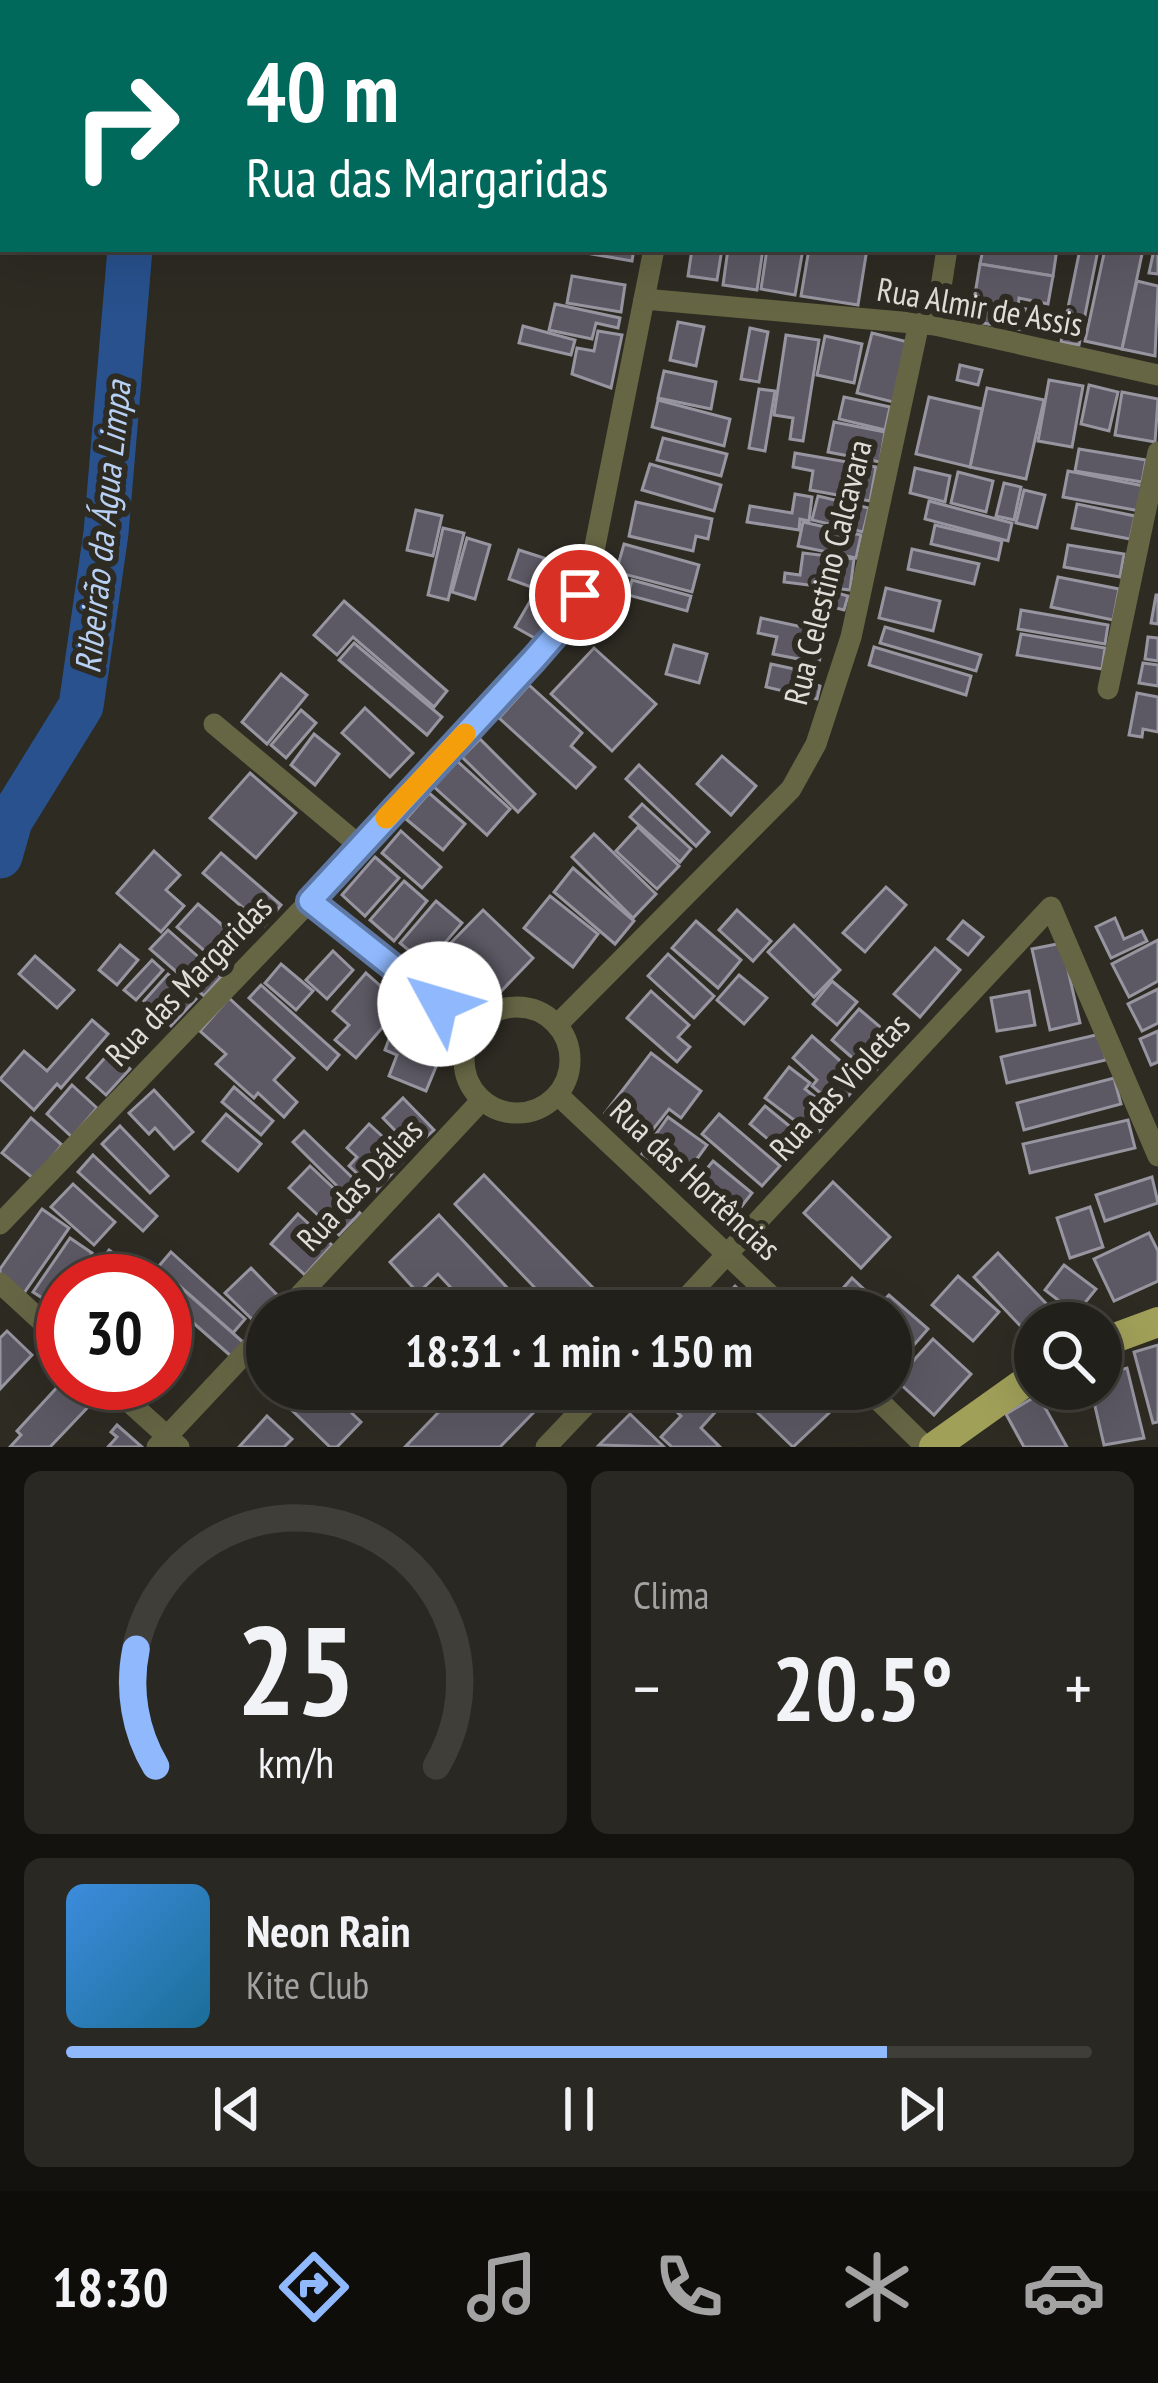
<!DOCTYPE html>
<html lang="pt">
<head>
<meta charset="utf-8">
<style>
	:root { --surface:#22201a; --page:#2a2823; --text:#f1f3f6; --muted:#a2a3a2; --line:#3f3e39; --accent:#8fb8fd }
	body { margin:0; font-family:"PT Sans Narrow",sans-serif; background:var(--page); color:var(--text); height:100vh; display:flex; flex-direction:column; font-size:45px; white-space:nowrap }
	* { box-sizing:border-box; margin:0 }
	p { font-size:39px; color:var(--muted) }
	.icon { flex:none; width:66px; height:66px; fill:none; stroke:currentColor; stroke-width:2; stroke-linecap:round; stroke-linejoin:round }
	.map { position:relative; height:1447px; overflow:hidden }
	.sheet { display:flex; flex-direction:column; gap:24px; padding:24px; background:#13120e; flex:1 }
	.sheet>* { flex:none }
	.guide { position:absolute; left:0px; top:0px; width:1158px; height:252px; box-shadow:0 12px 48px #0002,0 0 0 3px var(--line); background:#00695c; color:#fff; overflow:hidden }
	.buttons { position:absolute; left:1014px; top:1302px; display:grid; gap:24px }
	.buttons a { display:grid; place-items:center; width:108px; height:108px; border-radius:50%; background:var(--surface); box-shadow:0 12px 48px #0002,0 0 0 3px var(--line); font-size:60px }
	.speed { position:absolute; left:36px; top:1254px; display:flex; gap:24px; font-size:60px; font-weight:700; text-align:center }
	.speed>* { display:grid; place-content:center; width:156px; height:156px; border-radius:50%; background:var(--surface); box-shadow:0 12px 48px #0002,0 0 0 3px var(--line); line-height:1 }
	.speed .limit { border:18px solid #d22; background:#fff; color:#111 }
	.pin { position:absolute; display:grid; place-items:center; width:102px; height:102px; color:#fff; margin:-51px; border:6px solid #fff; border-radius:50%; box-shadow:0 3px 12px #0007 }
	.me { position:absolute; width:132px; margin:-66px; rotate:309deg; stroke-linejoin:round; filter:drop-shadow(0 0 9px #0008) }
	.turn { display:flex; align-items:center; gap:42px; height:252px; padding:0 48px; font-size:54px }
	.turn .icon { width:156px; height:156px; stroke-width:2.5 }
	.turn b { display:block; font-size:84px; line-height:102px }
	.big { font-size:90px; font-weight:600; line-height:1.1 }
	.sheet .tile { flex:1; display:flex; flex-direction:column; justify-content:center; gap:18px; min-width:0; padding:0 42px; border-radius:18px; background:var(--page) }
	.sheet .dial { align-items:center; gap:0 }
	.dial svg { height:312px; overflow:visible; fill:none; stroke:var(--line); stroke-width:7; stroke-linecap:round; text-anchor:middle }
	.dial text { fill:var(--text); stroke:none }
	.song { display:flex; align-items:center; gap:36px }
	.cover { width:144px; height:144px; border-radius:18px; background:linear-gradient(135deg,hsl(210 70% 55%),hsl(200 70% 35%)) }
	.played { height:12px; border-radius:6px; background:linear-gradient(90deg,var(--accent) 80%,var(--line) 80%) }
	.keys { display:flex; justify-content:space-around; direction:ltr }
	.heat { display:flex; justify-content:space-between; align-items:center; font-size:66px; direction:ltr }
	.sheet .tiles { flex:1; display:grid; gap:24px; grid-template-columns:1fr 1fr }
	.tile:last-child { grid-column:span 2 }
	.trip { position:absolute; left:246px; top:1290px; width:666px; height:120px; border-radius:60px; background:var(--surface); box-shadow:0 12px 48px #0002,0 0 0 3px var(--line); font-weight:600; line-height:120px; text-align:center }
	.dock { display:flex; height:192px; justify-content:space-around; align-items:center; background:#0e0d0a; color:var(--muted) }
	.dock .icon { width:84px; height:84px }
	.dock .on { color:var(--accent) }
	.dock b { font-size:54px; color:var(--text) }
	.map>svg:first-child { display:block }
</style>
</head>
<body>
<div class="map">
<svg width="1158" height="1447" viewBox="0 0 1158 1447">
	<rect width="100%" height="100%" fill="#2d2b22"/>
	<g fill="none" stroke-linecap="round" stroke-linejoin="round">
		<g stroke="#28518d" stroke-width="45">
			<path d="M157 3V0"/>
			<path d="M0 856 10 821 81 706 106 533 130 249"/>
		</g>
	</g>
	<g fill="#5c5964" stroke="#9795a0" stroke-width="3">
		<path d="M1031 0H1092L1099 1 1031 3Z"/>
		<path d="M1147 0H1158V63L1155 3Z"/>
		<path d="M1155 70 1158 71V157L1155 156Z"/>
		<path d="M1155 245 1158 246V274L1149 273Z"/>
		<path d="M563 249H634L632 261Z"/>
		<path d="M692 249H722L717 280 688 276Z"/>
		<path d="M728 249H763L757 290 723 285Z"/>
		<path d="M767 249H803L795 295 761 289Z"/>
		<path d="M809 249H867L858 305 801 296Z"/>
		<path d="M983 249H1057L1053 276 980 264Z"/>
		<path d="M1080 249 1098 250 1079 345 1061 342Z"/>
		<path d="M1105 249 1142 254 1122 349 1085 341Z"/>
		<path d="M980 264 1053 276 1048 304 1019 298 1018 307 974 300Z"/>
		<path d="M572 276 625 285 621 312 567 303Z"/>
		<path d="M1137 281 1158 286 1155 356 1122 349Z"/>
		<path d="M974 300 1026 309 1023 330 971 321Z"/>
		<path d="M555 304 620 318 618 328 596 323 592 339 549 330Z"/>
		<path d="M678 322 704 327 696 366 670 360Z"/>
		<path d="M523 326 575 340 571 355 519 343Z"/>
		<path d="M750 328 768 332 759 382 741 379Z"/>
		<path d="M598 331 622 335 611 388 572 374 577 348 594 351Z"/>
		<path d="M872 333 908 342 893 402 857 393Z"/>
		<path d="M786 335 819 340 803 441 790 439 793 418 774 415Z"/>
		<path d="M825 336 862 344 854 383 817 375Z"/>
		<path d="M960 365 982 370 978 385 957 380Z"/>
		<path d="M664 371 716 382 711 409 658 398Z"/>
		<path d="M1049 380 1083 386 1072 447 1038 441Z"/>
		<path d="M1089 385 1118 392 1109 431 1081 424Z"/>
		<path d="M987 388 1044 400 1026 479 970 467Z"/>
		<path d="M759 389 775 391 765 451 749 448Z"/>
		<path d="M1122 392 1158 399 1155 442 1115 435Z"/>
		<path d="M844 397 890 407 885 430 839 419Z"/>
		<path d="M929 397 982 409 970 467 916 454Z"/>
		<path d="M658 400 730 419 724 446 652 427Z"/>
		<path d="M834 422 885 432 880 462 828 452Z"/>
		<path d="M663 438 727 454 721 476 657 460Z"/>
		<path d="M1079 449 1146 460 1142 482 1075 471Z"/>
		<path d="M795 453 876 467 870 501 810 490 813 471 793 467Z"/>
		<path d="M650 464 721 485 714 511 642 490Z"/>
		<path d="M915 468 950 476 945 502 910 493Z"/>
		<path d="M1068 471 1144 486 1140 511 1063 497Z"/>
		<path d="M958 472 993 481 986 512 951 503Z"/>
		<path d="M1004 483 1021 487 1014 520 996 516Z"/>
		<path d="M1024 490 1045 495 1037 528 1016 523Z"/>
		<path d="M795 494 812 497 809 521 800 519 799 530 747 522 750 506 792 513Z"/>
		<path d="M818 496 869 508 863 532 812 520Z"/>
		<path d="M929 501 1012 523 1008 541 925 519Z"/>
		<path d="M636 502 712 519 708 539 696 536 693 551 629 536Z"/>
		<path d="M1077 504 1135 516 1130 539 1072 528Z"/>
		<path d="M416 510 442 516 433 556 407 550Z"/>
		<path d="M803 522 861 535 856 558 798 546Z"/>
		<path d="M935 525 1002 541 998 560 931 544Z"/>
		<path d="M443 528 464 533 448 600 428 595Z"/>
		<path d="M467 538 490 545 475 599 452 592Z"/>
		<path d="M624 544 699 565 692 592 616 572Z"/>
		<path d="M1068 545 1124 554 1120 577 1064 567Z"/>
		<path d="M912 549 979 564 974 584 908 569Z"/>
		<path d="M519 550 544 558 534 588 509 579Z"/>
		<path d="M803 553 854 559 850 590 784 582 785 573 800 575Z"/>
		<path d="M553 562 576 575 538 640 515 627Z"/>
		<path d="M1058 577 1119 589 1113 620 1051 607Z"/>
		<path d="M632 580 691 596 687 611 628 595Z"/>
		<path d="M886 588 940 601 933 631 879 618Z"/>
		<path d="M823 589 848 596 844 610 820 604Z"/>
		<path d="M1156 595H1158V624L1151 623Z"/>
		<path d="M344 601 447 691 434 707 353 637 337 655 314 635Z"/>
		<path d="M1021 610 1108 625 1105 644 1018 629Z"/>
		<path d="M761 618 825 632 819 663 773 654 777 637 758 633Z"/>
		<path d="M885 627 981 655 976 671 880 643Z"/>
		<path d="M1021 634 1105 648 1102 669 1017 655Z"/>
		<path d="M1148 637 1158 638V661L1145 659Z"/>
		<path d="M354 643 442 717 427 735 339 660Z"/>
		<path d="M674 645 707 654 699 683 666 674Z"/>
		<path d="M874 647 971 676 966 695 869 665Z"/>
		<path d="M594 648 656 704 612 751 551 694Z"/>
		<path d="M1143 663 1158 665V686L1139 683Z"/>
		<path d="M771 664 808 672 806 682 820 686 817 699 766 687Z"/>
		<path d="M281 674 307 695 267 744 242 722Z"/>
		<path d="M529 685 582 733 571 746 595 767 576 788 499 718Z"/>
		<path d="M1137 693 1158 697V732L1143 729 1142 737 1129 735Z"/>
		<path d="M365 708 413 753 390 777 342 733Z"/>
		<path d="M301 710 316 723 286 758 271 745Z"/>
		<path d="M314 734 339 754 315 785 291 765Z"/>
		<path d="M480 739 535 794 518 812 462 757Z"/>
		<path d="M722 756 756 786 731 815 697 784Z"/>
		<path d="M456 760 510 809 487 835 433 786Z"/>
		<path d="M639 765 709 832 696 846 626 779Z"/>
		<path d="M250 773 296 813 256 858 210 818Z"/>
		<path d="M429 793 465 824 443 850 406 819Z"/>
		<path d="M642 804 691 849 680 862 630 817Z"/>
		<path d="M638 827 679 866 657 889 616 851Z"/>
		<path d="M401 831 441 867 422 888 382 853Z"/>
		<path d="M594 834 656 894 633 918 572 857Z"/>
		<path d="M154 851 180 875 166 890 184 906 161 932 117 893Z"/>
		<path d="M221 853 281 905 264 926 203 873Z"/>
		<path d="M375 857 399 878 365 916 342 895Z"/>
		<path d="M573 868 634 921 615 944 554 892Z"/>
		<path d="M404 881 427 901 394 941 370 920Z"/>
		<path d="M886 887 906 905 865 952 843 933Z"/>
		<path d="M550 896 598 934 573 967 524 928Z"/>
		<path d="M436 901 462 923 426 965 400 943Z"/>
		<path d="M198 904 243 943 222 966 177 927Z"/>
		<path d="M483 910 533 958 488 1005 438 956Z"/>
		<path d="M737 910 771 941 753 961 719 930Z"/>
		<path d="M1115 918 1124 939 1142 931 1147 941 1111 958 1096 927Z"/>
		<path d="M696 921 741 960 718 988 672 948Z"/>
		<path d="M963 921 983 937 968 955 948 939Z"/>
		<path d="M794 925 840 970 814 997 768 952Z"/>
		<path d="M168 930 221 977 204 996 150 949Z"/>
		<path d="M1158 940V981L1129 997 1112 964Z"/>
		<path d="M1062 943 1080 1023 1050 1030 1032 949Z"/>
		<path d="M120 945 138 960 117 985 99 970Z"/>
		<path d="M935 948 960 970 920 1017 894 994Z"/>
		<path d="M333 951 353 970 327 999 306 980Z"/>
		<path d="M668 954 714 996 694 1018 648 976Z"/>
		<path d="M35 956 74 990 57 1008 19 974Z"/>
		<path d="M152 960 163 970 136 1000 124 990Z"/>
		<path d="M281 964 313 991 296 1010 265 983Z"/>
		<path d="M366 973 402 1005 356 1058 335 1040 349 1025 333 1011Z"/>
		<path d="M168 974 196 999 171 1026 144 1001Z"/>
		<path d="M739 975 767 998 744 1024 717 1000Z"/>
		<path d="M832 981 857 1002 837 1025 813 1004Z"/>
		<path d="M261 985 339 1055 327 1069 249 998Z"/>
		<path d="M1158 989V1023L1142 1031 1128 1004Z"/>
		<path d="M651 991 689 1025 678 1037 690 1047 677 1062 627 1018Z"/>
		<path d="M1029 991 1035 1025 997 1031 991 998Z"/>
		<path d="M229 998 294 1058 274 1080 297 1102 284 1117 258 1093 254 1098 216 1064 226 1054 200 1031Z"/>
		<path d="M859 1009 899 1043 872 1075 832 1040Z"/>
		<path d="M92 1020 108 1034 61 1088 57 1084 34 1110 0 1079 24 1051 47 1071Z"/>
		<path d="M396 1020 447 1040 426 1091 389 1076 397 1055 385 1050Z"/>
		<path d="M1158 1031V1062L1151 1065 1140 1039Z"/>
		<path d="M1100 1034 1106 1060 1007 1083 1001 1057Z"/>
		<path d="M812 1036 862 1080 838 1108 812 1086 817 1080 793 1058Z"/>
		<path d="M110 1052 130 1069 106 1095 87 1078Z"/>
		<path d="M651 1053 701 1091 681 1118 669 1109 643 1142 605 1113Z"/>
		<path d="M789 1067 810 1083 805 1089 834 1112 815 1136 765 1098Z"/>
		<path d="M1114 1078 1121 1104 1024 1130 1017 1103Z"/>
		<path d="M72 1085 97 1108 72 1137 47 1114Z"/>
		<path d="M234 1087 273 1121 261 1135 222 1102Z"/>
		<path d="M154 1090 193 1132 174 1149 155 1128 149 1134 129 1113Z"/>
		<path d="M403 1098 434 1130 413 1149 383 1118Z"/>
		<path d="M765 1106 804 1138 789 1157 750 1124Z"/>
		<path d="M226 1114 261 1144 238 1171 203 1141Z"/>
		<path d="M719 1114 780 1166 762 1186 702 1134Z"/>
		<path d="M668 1117 707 1145 681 1181 642 1154Z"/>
		<path d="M31 1118 62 1145 34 1179 2 1153Z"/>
		<path d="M1128 1120 1135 1148 1030 1173 1023 1144Z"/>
		<path d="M369 1124 406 1158 376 1191 349 1166 357 1157 347 1148Z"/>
		<path d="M120 1126 168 1176 150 1193 102 1144Z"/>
		<path d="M304 1131 362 1187 350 1199 293 1142Z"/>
		<path d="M93 1155 157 1216 143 1231 78 1172Z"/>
		<path d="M713 1161 752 1193 728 1224 688 1192Z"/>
		<path d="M310 1166 360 1213 339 1235 289 1188Z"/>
		<path d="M484 1175 599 1294 582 1311H557L455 1204Z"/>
		<path d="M1152 1177 1158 1203 1105 1221 1096 1195Z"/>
		<path d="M833 1182 890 1237 861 1268 804 1213Z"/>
		<path d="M73 1184 115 1222 94 1245 51 1207Z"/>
		<path d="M1090 1207 1103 1247 1070 1258 1057 1218Z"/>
		<path d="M42 1209 69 1228 24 1293 0 1275V1269Z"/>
		<path d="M298 1214 332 1245 305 1275 271 1244Z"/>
		<path d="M439 1215 529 1311H473L438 1274 418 1293 390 1262Z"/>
		<path d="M1149 1233 1158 1251V1281L1114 1301 1094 1259Z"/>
		<path d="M70 1238 92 1253 73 1281H63V1296L56 1307 33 1292Z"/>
		<path d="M109 1250 143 1276 139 1281H86Z"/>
		<path d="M171 1252 245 1319 233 1333 158 1267Z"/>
		<path d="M998 1253 1056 1314 1046 1323H1035L1031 1337 974 1277Z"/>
		<path d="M1064 1265 1096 1289 1076 1314 1045 1290Z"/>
		<path d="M251 1268 282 1300 267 1311 258 1325 225 1293Z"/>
		<path d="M958 1276 999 1312 973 1341 932 1305Z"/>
		<path d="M852 1278 880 1304 889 1295 928 1329 891 1371V1311H823Z"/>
		<path d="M735 1286 761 1311H711Z"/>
		<path d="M185 1291 244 1343 232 1357 173 1305Z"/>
		<path d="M7 1331 32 1355 0 1389V1338Z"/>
		<path d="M933 1339 971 1374 934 1415 896 1380Z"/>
		<path d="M1158 1345V1422L1153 1423 1134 1352Z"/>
		<path d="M1127 1368 1144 1438 1104 1445 1091 1389H1101V1375Z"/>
		<path d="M62 1382 88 1407 50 1447H10L21 1435 17 1431Z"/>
		<path d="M270 1389H327L361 1422 337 1447H330Z"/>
		<path d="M461 1389H508L533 1413 500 1447H405Z"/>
		<path d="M653 1389H698L718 1409 701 1428 720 1447H672L661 1437 681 1416Z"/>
		<path d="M733 1389H840L847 1396 793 1447Z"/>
		<path d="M1038 1395 1067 1447H1024L1006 1414Z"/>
		<path d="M630 1414 664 1447 599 1445Z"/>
		<path d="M267 1416 292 1439 284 1447H239Z"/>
		<path d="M117 1425 142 1447H108L117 1437 111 1432Z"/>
	</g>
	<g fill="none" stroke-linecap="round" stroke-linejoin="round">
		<g stroke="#666645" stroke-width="21">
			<path d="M701 3 702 0"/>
			<path d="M986 3V0"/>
			<path d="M644 299 935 325 1158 375"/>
			<path d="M935 325 947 249"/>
			<path d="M1108 689 1158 452"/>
			<path d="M214 724 360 846"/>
			<path d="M310 901 472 1030"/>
			<circle cx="517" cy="1060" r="53"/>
			<path d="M558 1024 791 789 816 744 851 637 919 323"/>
			<path d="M558 1095 787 1311"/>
			<path d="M0 1224 310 901 561 628 591 566 654 249"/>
			<path d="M0 1283 63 1341"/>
			<path d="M285 1311 481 1101"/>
			<path d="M674 1311 1051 907 1158 1156"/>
			<path d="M108 1383 179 1447"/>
			<path d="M867 1389 926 1447"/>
			<path d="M157 1447 267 1330"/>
			<path d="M546 1447 601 1389"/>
		</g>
		<g stroke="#a0a059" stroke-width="30">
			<path d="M1101 1343 1158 1322"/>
			<path d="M934 1447 1035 1375"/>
		</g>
	</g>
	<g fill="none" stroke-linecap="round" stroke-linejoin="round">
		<g stroke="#5d78a4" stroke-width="30">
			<path id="route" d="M440 1004 310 901 534 659 561 628 580 595"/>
		</g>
		<use href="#route" stroke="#8fb8fd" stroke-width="21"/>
		<path stroke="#f59e0b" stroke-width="21" d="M386 818 465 734"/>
	</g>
	<g text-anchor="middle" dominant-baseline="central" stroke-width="12" stroke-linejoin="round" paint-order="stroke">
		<g font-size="33" fill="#e0ded8" stroke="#2d2b22">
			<text transform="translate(980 306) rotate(10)">Rua Almir de Assis</text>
			<text transform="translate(827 572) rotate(-76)">Rua Celestino Calcavara</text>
			<text transform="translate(188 980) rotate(-46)">Rua das Margaridas</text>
			<text transform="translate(839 1086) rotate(-47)">Rua das Violetas</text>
			<text transform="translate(696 1179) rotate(43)">Rua das Hortências</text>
			<text transform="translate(359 1184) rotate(-47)">Rua das Dálias</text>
		</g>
		<g font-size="36" font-style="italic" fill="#b8d0f3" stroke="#2d2b22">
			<text transform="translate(102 527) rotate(-84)">Ribeirão da Água Limpa</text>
		</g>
	</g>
</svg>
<div class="buttons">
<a><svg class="icon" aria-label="search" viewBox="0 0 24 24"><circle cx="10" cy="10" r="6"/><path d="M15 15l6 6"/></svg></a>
</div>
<div class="speed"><div class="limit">30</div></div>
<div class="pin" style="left:580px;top:595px;background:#d93025"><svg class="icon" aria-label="arrive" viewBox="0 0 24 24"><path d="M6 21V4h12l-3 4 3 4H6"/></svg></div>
<svg class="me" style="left:440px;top:1004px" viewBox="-20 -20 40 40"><circle r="19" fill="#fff"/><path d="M0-13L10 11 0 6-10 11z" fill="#8fb8fd"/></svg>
<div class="trip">18:31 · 1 min · 150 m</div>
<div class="guide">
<div class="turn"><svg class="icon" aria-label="right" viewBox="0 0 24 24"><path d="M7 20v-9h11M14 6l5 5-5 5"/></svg><div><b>40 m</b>Rua das Margaridas</div></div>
</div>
</div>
<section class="sheet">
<div class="tiles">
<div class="tile dial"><svg viewBox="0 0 100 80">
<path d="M14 69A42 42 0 1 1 86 69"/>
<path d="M14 69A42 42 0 0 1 9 39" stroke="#8fb8fd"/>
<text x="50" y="56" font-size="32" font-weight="700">25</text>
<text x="50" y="72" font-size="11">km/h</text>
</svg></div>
<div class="tile"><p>Clima</p>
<div class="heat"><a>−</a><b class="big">20.5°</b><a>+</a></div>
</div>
<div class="tile">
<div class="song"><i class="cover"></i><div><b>Neon Rain</b><p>Kite Club</p></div></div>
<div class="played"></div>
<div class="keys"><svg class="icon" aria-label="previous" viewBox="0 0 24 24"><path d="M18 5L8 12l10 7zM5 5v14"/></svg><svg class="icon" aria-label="pause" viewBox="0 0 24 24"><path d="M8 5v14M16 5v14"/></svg><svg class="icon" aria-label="next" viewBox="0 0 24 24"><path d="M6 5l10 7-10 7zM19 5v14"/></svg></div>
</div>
</div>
</section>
<nav class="dock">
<b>18:30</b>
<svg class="icon on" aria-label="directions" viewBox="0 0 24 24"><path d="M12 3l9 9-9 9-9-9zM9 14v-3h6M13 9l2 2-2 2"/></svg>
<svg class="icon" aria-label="music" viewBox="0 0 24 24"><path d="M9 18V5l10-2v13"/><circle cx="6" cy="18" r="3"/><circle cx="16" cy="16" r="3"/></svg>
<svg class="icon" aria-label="phone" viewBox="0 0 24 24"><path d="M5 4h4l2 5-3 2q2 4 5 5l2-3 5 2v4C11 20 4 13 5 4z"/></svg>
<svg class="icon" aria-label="climate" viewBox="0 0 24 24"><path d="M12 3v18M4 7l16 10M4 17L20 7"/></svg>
<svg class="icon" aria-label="car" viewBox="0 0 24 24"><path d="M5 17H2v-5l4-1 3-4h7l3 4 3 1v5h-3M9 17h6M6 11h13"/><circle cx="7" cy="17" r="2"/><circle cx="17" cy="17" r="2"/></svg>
</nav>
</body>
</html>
